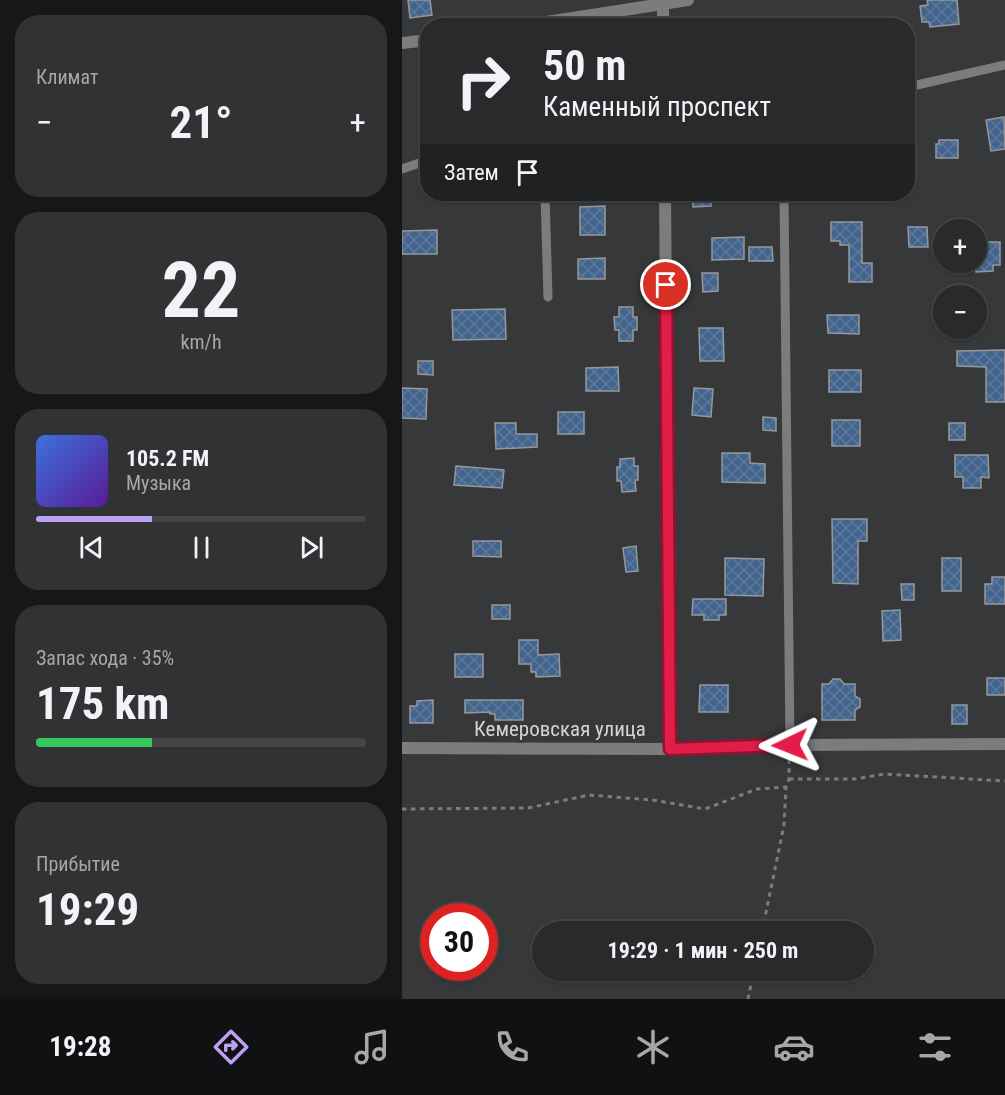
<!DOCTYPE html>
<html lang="ru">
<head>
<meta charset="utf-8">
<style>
	:root { --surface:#282a2c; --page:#303234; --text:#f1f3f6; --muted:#a5a7a9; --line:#444648; --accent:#bca0f2 }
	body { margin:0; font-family:"Roboto Condensed",sans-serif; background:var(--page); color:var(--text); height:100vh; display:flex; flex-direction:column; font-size:22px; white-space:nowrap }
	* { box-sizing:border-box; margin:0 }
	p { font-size:20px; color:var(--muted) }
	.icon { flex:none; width:33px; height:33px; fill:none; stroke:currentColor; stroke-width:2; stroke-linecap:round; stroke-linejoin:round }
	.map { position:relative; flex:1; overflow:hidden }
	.sheet { display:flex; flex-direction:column; gap:15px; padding:15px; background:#161718; width:402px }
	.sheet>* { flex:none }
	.guide { position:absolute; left:18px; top:18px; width:495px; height:183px; border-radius:24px; box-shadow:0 2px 4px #0004,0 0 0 2px var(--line); background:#282a2c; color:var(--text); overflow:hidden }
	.buttons { position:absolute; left:531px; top:219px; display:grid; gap:12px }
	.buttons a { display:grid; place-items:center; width:54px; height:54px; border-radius:50%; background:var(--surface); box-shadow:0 2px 4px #0004,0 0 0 2px var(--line); font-size:30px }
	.speed { position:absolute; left:18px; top:903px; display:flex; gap:12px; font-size:30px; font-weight:700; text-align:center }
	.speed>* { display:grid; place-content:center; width:78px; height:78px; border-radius:50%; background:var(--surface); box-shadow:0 2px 4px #0004,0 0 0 2px var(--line); line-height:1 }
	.speed .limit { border:9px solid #d22; background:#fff; color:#111 }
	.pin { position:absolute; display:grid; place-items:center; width:51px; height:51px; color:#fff; margin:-26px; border:3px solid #fff; border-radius:50%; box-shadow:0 2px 6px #0007 }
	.me { position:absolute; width:66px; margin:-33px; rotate:268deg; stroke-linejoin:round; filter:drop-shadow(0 0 4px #0008) }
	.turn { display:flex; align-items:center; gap:21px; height:126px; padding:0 24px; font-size:27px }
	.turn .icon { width:78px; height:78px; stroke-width:2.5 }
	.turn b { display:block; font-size:42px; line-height:51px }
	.then { display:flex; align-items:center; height:57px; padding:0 24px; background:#0003; gap:12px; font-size:22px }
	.big { font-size:45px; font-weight:700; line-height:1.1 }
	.sheet .tile { flex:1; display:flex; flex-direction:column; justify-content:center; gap:9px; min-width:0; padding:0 21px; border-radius:24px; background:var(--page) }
	.sheet .dial { align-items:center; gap:0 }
	.dial b { font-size:78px; line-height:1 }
	.song { display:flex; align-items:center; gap:18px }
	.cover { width:72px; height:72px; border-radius:9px; background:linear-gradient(135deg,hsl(220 70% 55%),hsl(270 70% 35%)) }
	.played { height:6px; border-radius:3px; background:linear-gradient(90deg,var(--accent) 35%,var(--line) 35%) }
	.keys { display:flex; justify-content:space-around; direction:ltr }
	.heat { display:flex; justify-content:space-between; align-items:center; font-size:33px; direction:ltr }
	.charge { height:9px; border-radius:4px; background:linear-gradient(90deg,#34c759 35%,var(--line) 0) }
	.trip { position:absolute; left:130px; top:921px; width:342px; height:60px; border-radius:30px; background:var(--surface); box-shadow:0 2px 4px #0004,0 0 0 2px var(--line); font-weight:700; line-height:60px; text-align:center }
	.tabs { display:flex; height:96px; justify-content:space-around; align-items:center; background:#101112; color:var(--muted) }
	.tabs .icon { width:42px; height:42px }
	.tabs .active { color:var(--accent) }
	.tabs b { font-size:27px; color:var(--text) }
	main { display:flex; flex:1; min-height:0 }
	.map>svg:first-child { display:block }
</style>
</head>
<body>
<main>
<section class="sheet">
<div class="tile"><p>Климат</p>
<div class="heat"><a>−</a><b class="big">21°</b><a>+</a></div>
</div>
<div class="tile dial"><b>22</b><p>km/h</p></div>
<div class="tile">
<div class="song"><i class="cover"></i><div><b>105.2 FM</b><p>Музыка</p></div></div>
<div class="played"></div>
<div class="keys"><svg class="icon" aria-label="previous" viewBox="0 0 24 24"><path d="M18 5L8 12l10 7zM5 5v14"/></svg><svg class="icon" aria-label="pause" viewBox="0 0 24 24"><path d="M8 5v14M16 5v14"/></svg><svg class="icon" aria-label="next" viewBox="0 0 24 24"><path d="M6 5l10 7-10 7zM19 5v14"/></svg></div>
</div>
<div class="tile"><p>Запас хода · 35%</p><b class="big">175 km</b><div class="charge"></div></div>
<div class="tile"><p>Прибытие</p><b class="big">19:29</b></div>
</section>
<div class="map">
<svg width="603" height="999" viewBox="0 0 603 999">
	<defs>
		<pattern id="building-cross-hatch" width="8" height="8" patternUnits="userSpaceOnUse" patternTransform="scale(1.5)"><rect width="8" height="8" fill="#43648d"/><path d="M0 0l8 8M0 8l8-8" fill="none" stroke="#5d799c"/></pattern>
	</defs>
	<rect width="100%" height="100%" fill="#36383a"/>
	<g fill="url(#building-cross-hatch)" stroke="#96989b" stroke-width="1.5">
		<path d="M6 0H28L30 15 8 18Z"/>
		<path d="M525 0H555L557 24 528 27 527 22H520L518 6 526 5Z"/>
		<path d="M602 117 603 149 589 151 584 120Z"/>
		<path d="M537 140H556V158H534V144H537Z"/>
		<path d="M290 194H308L309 206 291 207Z"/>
		<path d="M203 206V235H178V207Z"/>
		<path d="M429 222H460V263H470V282H447V245H438V241H429Z"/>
		<path d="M506 227H525L526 247H507Z"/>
		<path d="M35 230V254H0V231Z"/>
		<path d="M342 237V259L310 260V238Z"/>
		<path d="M574 242H598V265H591V271L574 272Z"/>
		<path d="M347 247H370L371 261H347Z"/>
		<path d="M203 258V279H176V259Z"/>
		<path d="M300 273H316V291L301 292Z"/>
		<path d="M217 307H231V317H235V330H231V341H217V330H213L212 317H217Z"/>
		<path d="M103 309 104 339 51 340 50 310Z"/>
		<path d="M425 315H457V334L426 333Z"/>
		<path d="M297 328H321L322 361H298Z"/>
		<path d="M603 350V402H584V367L555 366V351Z"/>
		<path d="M16 361H31V375L16 374Z"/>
		<path d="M216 367 217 391H184V368Z"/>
		<rect x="427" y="370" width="32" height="22"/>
		<path d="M0 388 25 389 24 419 0 418Z"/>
		<path d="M292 388 311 389 309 417 290 415Z"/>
		<rect x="156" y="412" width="26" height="22"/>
		<path d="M361 417 374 418V431L361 430Z"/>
		<rect x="430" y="420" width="28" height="26"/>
		<path d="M93 423H114V434H135V447L94 449Z"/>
		<rect x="547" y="423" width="16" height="17"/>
		<path d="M320 453H348V463L363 464V483L320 482Z"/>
		<path d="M553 455H586L587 478 579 477V488H561V477H553Z"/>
		<path d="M232 458V466H236V480H233L234 491 220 492 219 481H215V467H218V459Z"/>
		<path d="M54 466 102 470 100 488 52 485Z"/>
		<path d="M430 519H465V541H456V584L431 583Z"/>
		<path d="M71 541H99V557L71 556Z"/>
		<path d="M234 546 236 571 224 572 221 548Z"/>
		<path d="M323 558 362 559 361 596 323 595Z"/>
		<rect x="540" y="558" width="19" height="33"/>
		<path d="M590 577H603V604H583V584H590Z"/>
		<path d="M499 584H512V600H500Z"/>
		<path d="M291 599H324V615H317V620H302V615H290Z"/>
		<rect x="90" y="605" width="18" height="14"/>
		<path d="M498 610 499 640 481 641 480 611Z"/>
		<path d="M117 640H136V655L157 654 158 676 134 677V672H129V664H117Z"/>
		<rect x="53" y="654" width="28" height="23"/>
		<rect x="585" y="678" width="18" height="17"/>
		<path d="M431 679H438L442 684H453V696L458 699V707L453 710V720H420V684H427Z"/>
		<path d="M298 685H326V712H297Z"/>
		<path d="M31 700V723H8V706H15V701Z"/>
		<path d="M63 700H121V720H93V714H88V712L63 713Z"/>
		<rect x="550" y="705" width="15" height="19"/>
	</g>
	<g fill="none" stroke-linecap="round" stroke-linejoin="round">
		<g stroke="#7b7c7e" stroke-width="3" stroke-dasharray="4.5 4.5" stroke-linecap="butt">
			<path d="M387 779H453L482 774 603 781"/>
			<path d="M0 809 126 808 187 795 250 800 303 809 355 789 384 787"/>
			<path d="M360 932 382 825 384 787 387 779V759"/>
			<path d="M346 999 352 970"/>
		</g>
		<g stroke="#7b7c7e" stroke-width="9">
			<path d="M506 87 603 65"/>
			<path d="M0 169 26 160"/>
			<path d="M143 194 146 297"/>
			<path d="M382 194 388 745"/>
		</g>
		<g stroke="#7b7c7e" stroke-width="12">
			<path d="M261 0V26"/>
			<path d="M119 26 286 0"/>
			<path d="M0 43 26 40"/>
			<path d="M263 194 268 749"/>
			<path d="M0 748 268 749 388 745 603 744"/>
		</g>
	</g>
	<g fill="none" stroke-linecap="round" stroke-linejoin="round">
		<g stroke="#92132f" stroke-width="15">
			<path id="route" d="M264 285 268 749 388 745"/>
		</g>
		<use href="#route" stroke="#e11d48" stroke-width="10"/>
	</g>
	<g text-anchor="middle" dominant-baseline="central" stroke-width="6" stroke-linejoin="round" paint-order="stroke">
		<g font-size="21" fill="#d3d4d6" stroke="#36383a">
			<text x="158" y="729">Кемеровская улица</text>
		</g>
	</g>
</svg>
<div class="buttons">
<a>+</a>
<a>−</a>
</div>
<div class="speed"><div class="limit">30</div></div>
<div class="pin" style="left:264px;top:285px;background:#d93025"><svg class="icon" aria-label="arrive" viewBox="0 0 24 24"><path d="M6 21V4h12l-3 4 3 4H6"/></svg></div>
<svg class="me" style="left:388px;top:745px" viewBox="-20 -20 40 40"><path d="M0-17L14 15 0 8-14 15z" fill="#e11d48" stroke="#fff" stroke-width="4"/></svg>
<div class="trip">19:29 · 1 мин · 250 m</div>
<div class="guide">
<div class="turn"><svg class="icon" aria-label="right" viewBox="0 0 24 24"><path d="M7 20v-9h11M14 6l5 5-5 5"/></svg><div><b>50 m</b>Каменный проспект</div></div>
<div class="then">Затем<svg class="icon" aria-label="arrive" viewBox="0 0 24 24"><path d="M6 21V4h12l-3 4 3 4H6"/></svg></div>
</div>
</div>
</main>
<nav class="tabs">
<b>19:28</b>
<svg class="icon active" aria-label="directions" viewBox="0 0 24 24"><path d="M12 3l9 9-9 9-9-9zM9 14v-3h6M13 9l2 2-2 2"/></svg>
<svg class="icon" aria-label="music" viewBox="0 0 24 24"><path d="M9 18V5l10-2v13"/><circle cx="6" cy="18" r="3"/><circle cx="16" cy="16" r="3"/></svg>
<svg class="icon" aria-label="phone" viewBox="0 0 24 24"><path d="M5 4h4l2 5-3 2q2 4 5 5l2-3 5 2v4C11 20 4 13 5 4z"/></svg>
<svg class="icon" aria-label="climate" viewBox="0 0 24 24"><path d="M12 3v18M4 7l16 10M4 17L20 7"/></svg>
<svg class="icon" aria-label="car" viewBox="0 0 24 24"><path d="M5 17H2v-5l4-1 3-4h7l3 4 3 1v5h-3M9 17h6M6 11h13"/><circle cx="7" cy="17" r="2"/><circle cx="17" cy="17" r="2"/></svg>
<svg class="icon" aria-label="filters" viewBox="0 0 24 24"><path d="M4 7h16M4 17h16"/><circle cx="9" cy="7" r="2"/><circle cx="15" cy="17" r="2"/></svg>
</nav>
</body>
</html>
